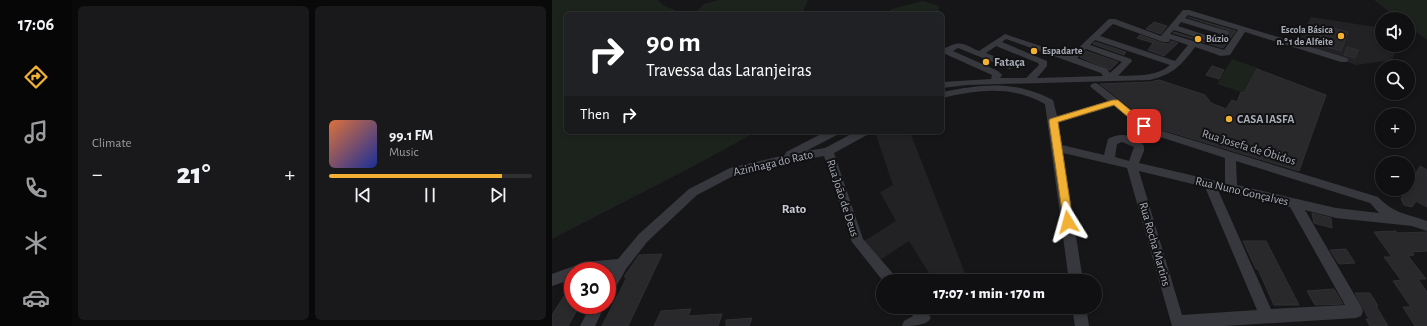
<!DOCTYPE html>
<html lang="en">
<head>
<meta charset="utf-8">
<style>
	:root { --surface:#101012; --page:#19191b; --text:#f1f3f6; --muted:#9c9d9f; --line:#303032; --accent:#f2b134 }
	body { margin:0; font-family:"Alegreya Sans",sans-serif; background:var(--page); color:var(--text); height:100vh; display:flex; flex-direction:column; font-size:15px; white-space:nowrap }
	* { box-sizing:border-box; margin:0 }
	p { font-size:13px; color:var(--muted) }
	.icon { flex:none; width:22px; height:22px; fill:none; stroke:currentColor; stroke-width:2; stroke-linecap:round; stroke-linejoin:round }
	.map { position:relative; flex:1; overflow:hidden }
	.details { display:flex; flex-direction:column; gap:6px; padding:6px; background:#09090a; width:480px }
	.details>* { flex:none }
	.hud { position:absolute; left:12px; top:12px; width:380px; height:122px; border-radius:6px; box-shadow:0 2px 6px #0003,0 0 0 1px var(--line); background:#202124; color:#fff; overflow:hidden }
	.controls { position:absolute; left:823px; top:12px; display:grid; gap:8px }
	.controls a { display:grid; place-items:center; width:40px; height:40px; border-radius:50%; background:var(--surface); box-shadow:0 2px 6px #0003,0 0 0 1px var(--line); font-size:20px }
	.speed { position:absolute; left:12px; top:262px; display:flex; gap:8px; font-size:20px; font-weight:700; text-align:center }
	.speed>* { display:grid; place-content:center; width:52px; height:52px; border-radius:50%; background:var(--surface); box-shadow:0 2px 6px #0003,0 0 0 1px var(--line); line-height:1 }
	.speed .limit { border:6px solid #d22; background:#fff; color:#111 }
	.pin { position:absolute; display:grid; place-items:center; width:34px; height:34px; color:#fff; margin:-17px; border-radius:8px; box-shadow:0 2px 6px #0006 }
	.me { position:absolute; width:44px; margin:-22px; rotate:352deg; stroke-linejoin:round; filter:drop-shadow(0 0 3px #0008) }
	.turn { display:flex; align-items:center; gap:14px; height:84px; padding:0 16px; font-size:18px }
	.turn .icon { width:52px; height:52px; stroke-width:2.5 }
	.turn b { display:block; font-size:28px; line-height:34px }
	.then { display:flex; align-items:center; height:38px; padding:0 16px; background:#0003; gap:8px; font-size:15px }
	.big { font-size:30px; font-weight:800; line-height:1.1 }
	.details .card { flex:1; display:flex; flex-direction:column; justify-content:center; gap:6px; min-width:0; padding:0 14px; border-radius:6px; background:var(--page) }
	.song { display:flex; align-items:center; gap:12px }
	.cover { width:48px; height:48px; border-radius:6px; background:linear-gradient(135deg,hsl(20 70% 55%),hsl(230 70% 35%)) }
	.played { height:4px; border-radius:2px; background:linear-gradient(90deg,var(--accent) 85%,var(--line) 85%) }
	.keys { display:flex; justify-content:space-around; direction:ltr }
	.heat { display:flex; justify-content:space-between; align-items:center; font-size:22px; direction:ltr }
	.details .tiles { flex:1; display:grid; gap:6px; grid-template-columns:repeat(2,1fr) }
	.trip { position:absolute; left:324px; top:274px; width:226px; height:40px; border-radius:20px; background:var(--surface); box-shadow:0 2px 6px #0003,0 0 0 1px var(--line); font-weight:800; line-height:40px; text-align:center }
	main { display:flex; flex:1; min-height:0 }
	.tab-bar { display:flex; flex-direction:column; width:72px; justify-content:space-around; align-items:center; background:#060607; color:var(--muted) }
	.tab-bar .icon { width:28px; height:28px }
	.tab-bar .selected { color:var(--accent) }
	.tab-bar b { font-size:18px; color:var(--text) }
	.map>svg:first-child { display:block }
</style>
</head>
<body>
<main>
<nav class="tab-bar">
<b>17:06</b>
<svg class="icon selected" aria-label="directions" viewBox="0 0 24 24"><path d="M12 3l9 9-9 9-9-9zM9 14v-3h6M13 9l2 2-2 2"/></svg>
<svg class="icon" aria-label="music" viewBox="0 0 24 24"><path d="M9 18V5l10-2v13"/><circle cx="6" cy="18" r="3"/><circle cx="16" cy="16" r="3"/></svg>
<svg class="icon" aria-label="phone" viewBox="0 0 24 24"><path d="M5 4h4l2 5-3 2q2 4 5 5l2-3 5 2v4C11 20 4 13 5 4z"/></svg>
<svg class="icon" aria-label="climate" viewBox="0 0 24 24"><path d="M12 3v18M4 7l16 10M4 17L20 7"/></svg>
<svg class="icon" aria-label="car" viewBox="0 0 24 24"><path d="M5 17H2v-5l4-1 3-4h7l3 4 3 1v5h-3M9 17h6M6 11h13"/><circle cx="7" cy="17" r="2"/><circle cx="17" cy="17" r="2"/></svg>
</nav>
<section class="details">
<div class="tiles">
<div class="card"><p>Climate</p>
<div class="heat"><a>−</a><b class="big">21°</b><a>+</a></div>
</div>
<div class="card">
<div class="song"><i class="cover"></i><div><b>99.1 FM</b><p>Music</p></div></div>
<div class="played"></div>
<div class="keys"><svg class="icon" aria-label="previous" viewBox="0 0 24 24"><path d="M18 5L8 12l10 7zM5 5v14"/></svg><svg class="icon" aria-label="pause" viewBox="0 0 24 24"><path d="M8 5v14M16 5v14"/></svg><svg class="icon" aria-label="next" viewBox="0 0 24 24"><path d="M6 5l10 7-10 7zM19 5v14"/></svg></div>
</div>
</div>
</section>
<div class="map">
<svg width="875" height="326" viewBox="0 0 875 326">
	<rect width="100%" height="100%" fill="#161618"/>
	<g fill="#222225">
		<path d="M759 17 830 28V45H846L840 60 804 65 745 44Z"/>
		<path d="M323 132H358L416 281H382L357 241 325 262 309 243 344 221 328 192 341 185Z"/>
	</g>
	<g fill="#1c231d">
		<path d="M0 0H106L111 5 127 12 117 14H14V132H204L138 168 0 239Z"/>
		<path d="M167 0H256L250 14H142L152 4Z"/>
		<path d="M822 0H875V40L856 26V19H847Z"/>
		<path d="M371 1 387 6V14H332L340 9Z"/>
		<path d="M680 59 706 68 692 93 665 84Z"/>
	</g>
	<g fill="#29292c" stroke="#303034">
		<path d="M636 17 684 31 671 48 621 33 622 32 665 45H672L678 34 676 30Z"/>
		<path d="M602 22 615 26 609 34 594 29Z"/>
		<path d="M774 26 796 32 789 51 765 44Z"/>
		<path d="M588 35 610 43 617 44 619 41 626 43 612 56 596 50 601 43 585 38Z"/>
		<path d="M543 42 574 52 572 55 541 44Z"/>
		<path d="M795 47 806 50 803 58 792 55Z"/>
		<path d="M534 51 566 62 558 70 528 57Z"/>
		<path d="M660 66 672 70 667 79 654 75Z"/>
		<path d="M705 69 774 95 747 171 605 128 548 84 598 82 607 80 653 95 659 103 674 109 680 100 685 102 689 92 692 93Z"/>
		<path d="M868 166 875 170V207L864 201 860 207 852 205 849 199 854 189H856V182L861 174 863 175Z"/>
		<path d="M760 213 779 218 780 228 762 223Z"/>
		<path d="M844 231 845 233 875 232V251L860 252 862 255 856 256 874 279H866L875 292V326H863L851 307H859L841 281 849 280 832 257H840L822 232Z"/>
		<path d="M691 241H714L747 305H722L706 269H704Z"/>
		<path d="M794 249 803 263 787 264 778 250Z"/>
		<path d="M110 254 76 326H50L75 277H72L87 255Z"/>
		<path d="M21 282V305H28L16 326H0V315Z"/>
		<path d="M782 289 791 304 763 305 755 291Z"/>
		<path d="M803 293H818L826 306H824L836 326H818L814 319H817Z"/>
		<path d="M139 309 136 316 170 314 166 326H102L109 311Z"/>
		<path d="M200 318 197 326H174V320Z"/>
	</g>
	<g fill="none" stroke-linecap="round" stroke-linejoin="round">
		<g fill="#37383d" fill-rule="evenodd">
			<path d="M631 10H637L795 58 796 60 795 62H789L693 32 678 55 669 56 643 47C629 66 621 74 598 80L415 85 390 88V82L439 79 440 75 391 53V49C410 40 409 43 427 51L453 34 518 56 557 19H563L609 36ZM636 15 686 30 672 50 618 34 622 30 665 44H671L677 33 676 31 633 18ZM629 22 668 34 666 39 626 26ZM561 24 611 42H617L618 39 636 45 623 61 548 36ZM454 39 549 73 551 76 485 78 495 66V61L450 42ZM543 40 618 65C604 77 584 75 566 76L580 61 579 59 538 45ZM444 46 486 63 487 65 474 78H448L450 75 446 71 401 51 406 48 458 69 466 63 465 61 462 60 457 62 434 53ZM534 49 570 62 558 73 555 69 525 58Z"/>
			<path d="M543 83 546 84 604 129 826 197C841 213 855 214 875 221V231L860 226 784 218 753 210 809 306 811 311 809 316 804 318 672 326H620L575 168 511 153 531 281H517L493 104C459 85 427 90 390 98V92C431 84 463 80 501 100L505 116 556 101 540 88 538 86 540 84ZM562 106 596 133 673 158V183L587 163 592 151V146C585 134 567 132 556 139L552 155 510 145 506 123ZM570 142 582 147 577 161 563 157 565 144ZM684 161 818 203 827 213 784 208 685 185ZM587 171 653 187 705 310 630 315ZM666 190 738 207 793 305 719 309Z"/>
			<path d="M273 132H286L285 135 254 151 273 148 303 132H316L315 135 282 153 311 239 344 277 346 281H331L300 242 272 156 216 166 185 174 145 195 95 242 74 269 60 294 55 296V277L58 272 55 271H21V279L0 286V274L33 262 66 259 87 234 137 189 178 168 233 155 234 152Z"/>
			<path d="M39 305H53L43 326H28Z"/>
			<path d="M355 307H371L379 318C374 326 360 326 350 326L352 321 361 316Z"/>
			<path d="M520 307H534L537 326H523Z"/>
		</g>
	</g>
	<path fill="#f2b134" stroke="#9d7322" d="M561 100H566L595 124 596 126 595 128H589L562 105 506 122 521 222 519 225 516 226 512 225 497 121 498 119Z"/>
	<g fill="#f2b134" stroke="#111113" stroke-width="1.5">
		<circle cx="789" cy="36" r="4"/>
		<circle cx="646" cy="39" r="4"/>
		<circle cx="482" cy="51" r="4"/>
		<circle cx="434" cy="62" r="4"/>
		<circle cx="677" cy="119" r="4"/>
	</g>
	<g text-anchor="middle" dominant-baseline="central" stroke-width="4" stroke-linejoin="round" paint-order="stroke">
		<g font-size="10" font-weight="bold" fill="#a8adb8" stroke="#111113" text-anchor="start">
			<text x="781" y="30" text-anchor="end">Escola Básica<tspan x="781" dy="12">n.º 1 de Alfeite</tspan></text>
			<text x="654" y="39">Búzio</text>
			<text x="490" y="51">Espadarte</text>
		</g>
		<g font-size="12" font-weight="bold" fill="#a8adb8" stroke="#111113" text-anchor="start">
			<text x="442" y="62">Fataça</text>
			<text x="685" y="119">CASA IASFA</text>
		</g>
		<g font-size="12" fill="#a8adb8" stroke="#111113">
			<text transform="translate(697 147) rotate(17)">Rua Josefa de Óbidos</text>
			<text transform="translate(221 163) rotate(-13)">Azinhaga do Rato</text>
			<text transform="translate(690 191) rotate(13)">Rua Nuno Gonçalves</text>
			<text transform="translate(291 198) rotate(72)">Rua João de Deus</text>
			<text transform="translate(603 244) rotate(74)">Rua Rocha Martins</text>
		</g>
		<g font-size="13" font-weight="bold" fill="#c9ccd4" stroke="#111113">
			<text x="242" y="209">Rato</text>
		</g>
	</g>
</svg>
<div class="controls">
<a><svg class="icon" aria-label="sound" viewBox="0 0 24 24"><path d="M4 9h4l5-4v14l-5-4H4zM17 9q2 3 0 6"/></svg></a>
<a><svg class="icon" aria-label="search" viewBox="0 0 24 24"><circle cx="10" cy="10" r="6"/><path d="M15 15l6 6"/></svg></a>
<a>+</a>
<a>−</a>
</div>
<div class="speed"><div class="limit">30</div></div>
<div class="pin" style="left:592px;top:126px;background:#d93025"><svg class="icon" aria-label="arrive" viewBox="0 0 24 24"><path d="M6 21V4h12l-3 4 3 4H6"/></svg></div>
<svg class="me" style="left:516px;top:222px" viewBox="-20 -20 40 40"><path d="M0-17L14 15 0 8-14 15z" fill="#f2b134" stroke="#fff" stroke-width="4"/></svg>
<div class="trip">17:07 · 1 min · 170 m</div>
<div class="hud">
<div class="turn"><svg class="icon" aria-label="right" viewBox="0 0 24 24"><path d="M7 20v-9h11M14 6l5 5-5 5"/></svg><div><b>90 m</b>Travessa das Laranjeiras</div></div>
<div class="then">Then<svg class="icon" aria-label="right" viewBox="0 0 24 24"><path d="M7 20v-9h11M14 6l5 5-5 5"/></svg></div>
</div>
</div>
</main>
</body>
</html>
